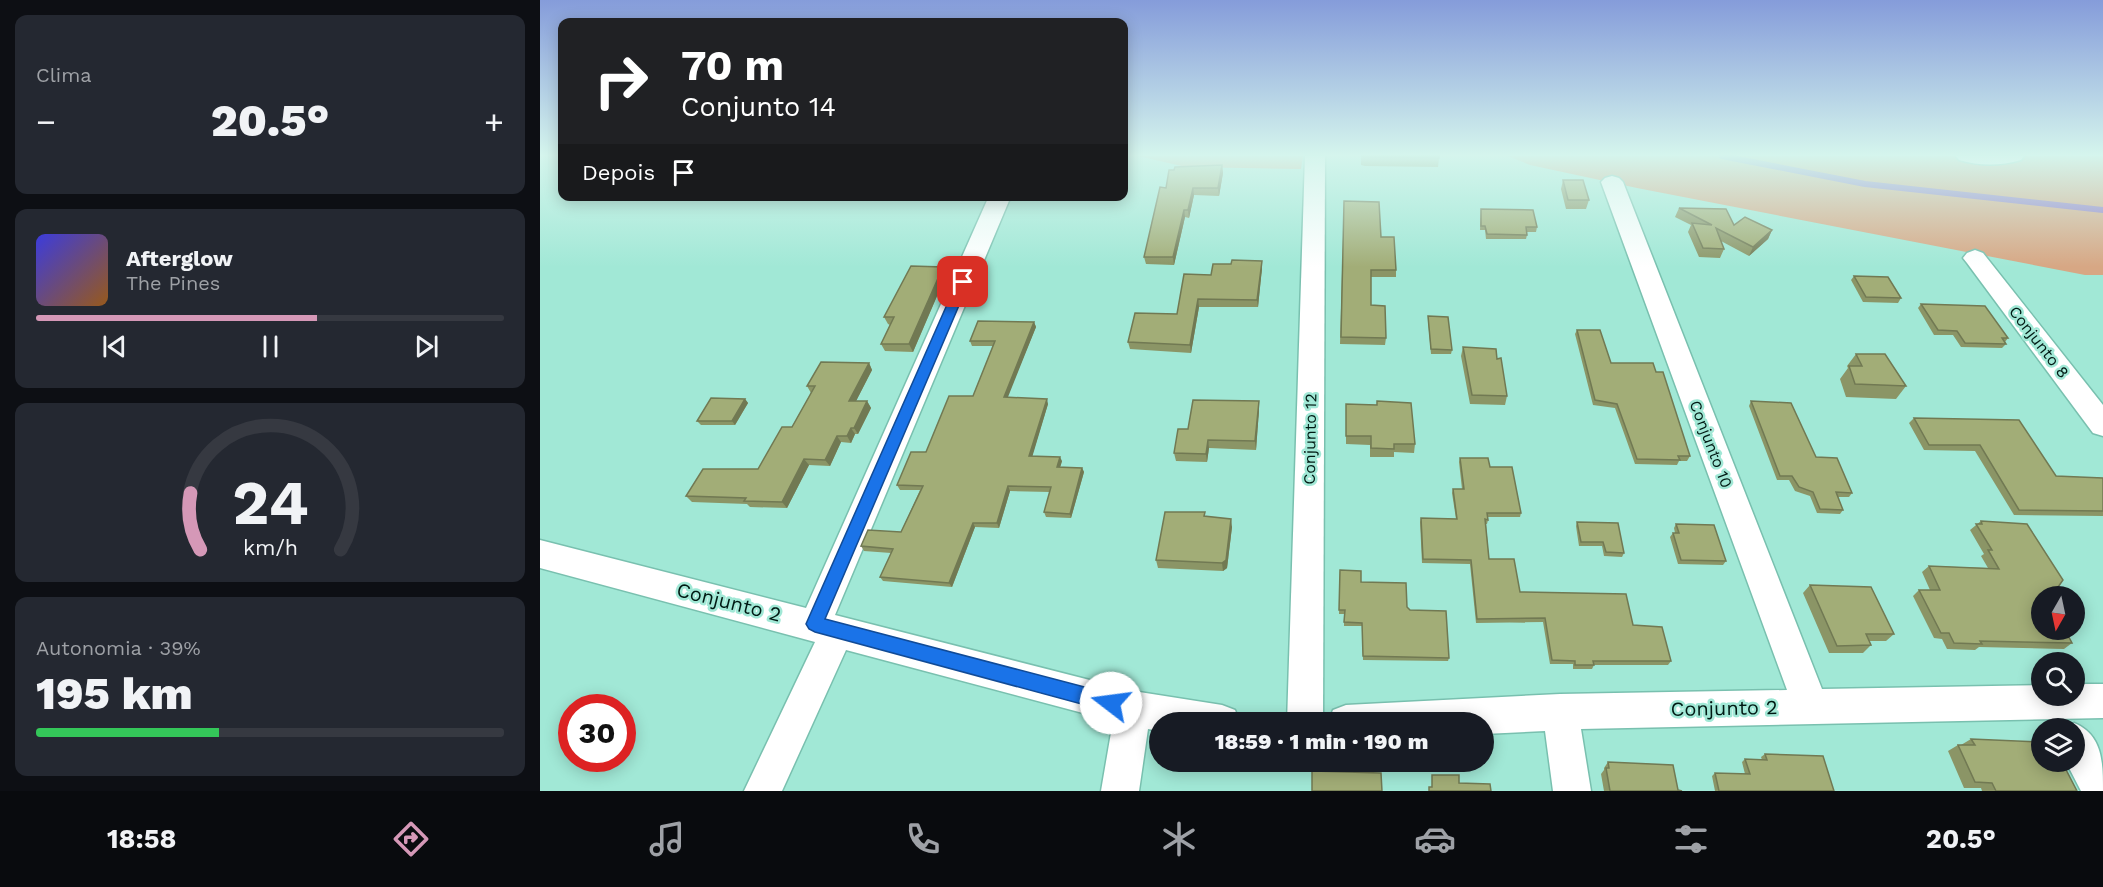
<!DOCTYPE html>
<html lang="pt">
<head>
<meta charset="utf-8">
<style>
	:root { --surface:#171b24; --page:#242831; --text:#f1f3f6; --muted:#9ea1a6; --line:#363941; --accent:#d598b7 }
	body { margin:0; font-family:"Work Sans",sans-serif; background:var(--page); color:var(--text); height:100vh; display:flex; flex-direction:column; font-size:22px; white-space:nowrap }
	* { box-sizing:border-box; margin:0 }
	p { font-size:20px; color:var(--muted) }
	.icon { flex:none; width:33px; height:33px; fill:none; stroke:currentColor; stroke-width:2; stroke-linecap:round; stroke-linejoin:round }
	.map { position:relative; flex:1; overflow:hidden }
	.drawer { display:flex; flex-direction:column; gap:15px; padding:15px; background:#0d0f14; width:540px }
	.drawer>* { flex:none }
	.top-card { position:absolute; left:18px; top:18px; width:570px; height:183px; border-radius:12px; box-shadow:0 3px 15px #0003; background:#202124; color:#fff; overflow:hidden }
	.needle { width:39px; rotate:189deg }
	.controls { position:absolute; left:1491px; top:586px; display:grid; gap:12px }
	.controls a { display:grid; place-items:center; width:54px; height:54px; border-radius:50%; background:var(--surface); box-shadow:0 3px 15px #0003; font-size:30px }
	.speed { position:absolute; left:18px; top:694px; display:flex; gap:12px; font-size:30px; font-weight:700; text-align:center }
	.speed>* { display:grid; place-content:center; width:78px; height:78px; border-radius:50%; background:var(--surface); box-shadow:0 3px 15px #0003; line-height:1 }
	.speed .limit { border:9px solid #d22; background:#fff; color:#111 }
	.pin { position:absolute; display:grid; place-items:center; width:51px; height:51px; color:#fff; margin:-26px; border-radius:12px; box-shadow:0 3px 9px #0006 }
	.me { position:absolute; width:66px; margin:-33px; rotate:285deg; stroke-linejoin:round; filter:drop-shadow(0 0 4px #0008) }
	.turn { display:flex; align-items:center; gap:21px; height:126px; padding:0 24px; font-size:27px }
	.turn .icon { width:78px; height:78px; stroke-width:2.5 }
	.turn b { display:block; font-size:42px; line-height:51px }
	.then { display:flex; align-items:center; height:57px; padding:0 24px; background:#0003; gap:12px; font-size:22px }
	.big { font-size:45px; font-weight:800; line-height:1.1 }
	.drawer .tile { flex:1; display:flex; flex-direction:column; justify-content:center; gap:9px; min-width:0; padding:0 21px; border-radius:12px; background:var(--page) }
	.drawer .dial { align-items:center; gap:0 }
	.dial svg { height:156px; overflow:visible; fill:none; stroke:var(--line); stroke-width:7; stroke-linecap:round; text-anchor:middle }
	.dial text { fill:var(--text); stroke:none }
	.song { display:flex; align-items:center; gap:18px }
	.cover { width:72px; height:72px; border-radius:9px; background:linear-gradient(135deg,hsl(240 70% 55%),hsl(30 70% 35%)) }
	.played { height:6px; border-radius:3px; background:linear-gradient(90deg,var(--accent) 60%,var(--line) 60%) }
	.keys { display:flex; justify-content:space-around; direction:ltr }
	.heat { display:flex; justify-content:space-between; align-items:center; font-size:33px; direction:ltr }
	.charge { height:9px; border-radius:4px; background:linear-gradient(90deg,#34c759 39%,var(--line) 0) }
	.trip { position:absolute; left:609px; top:712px; width:345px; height:60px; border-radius:30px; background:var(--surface); box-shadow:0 3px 15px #0003; font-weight:800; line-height:60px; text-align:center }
	.tabs { display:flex; height:96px; justify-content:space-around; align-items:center; background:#090b0e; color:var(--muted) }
	.tabs .icon { width:42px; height:42px }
	.tabs .on { color:var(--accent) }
	.tabs b { font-size:27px; color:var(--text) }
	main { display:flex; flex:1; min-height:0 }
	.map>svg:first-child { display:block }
</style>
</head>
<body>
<main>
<section class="drawer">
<div class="tile"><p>Clima</p>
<div class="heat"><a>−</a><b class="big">20.5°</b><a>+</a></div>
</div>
<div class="tile">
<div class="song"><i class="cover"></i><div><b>Afterglow</b><p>The Pines</p></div></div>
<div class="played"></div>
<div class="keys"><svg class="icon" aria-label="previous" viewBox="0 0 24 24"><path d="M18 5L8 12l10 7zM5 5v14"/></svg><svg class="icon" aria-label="pause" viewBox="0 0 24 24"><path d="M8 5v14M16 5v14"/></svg><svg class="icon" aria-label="next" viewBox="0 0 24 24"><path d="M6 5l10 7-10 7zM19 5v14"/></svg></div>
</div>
<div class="tile dial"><svg viewBox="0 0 100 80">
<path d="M14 69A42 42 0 1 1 86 69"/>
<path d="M14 69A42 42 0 0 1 9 40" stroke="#d598b7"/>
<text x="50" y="56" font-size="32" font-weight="700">24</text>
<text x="50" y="72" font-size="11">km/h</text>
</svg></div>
<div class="tile"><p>Autonomia · 39%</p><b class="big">195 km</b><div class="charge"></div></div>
</section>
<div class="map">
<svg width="1563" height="791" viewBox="0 0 1563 791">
	<rect width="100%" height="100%" fill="#a1e8d6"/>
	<g fill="#d7a784">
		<path d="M598 156H763L761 169 646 167Z"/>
		<path d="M968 156H1563V275H1545L1097 188 990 165Z"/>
	</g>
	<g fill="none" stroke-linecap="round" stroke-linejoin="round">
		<path stroke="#9179c5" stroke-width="6" d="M1182 156 1325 184 1563 210"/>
		<g stroke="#79c0af" stroke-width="3">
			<g id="minor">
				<path d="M765 156H785L783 723H747Z"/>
				<path d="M1416 156H1484L1481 160C1460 166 1440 166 1419 160Z"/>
				<path d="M1072 176 1079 178 1083 182 1282 689 1502 685V696H1534V684H1563V718L1041 729 1051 791H1013L1005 731 944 734V723H788L793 710 806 705 1020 694 1247 690 1061 182 1065 178Z"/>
				<path d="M449 196H471L295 615 593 691 682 705 695 710 700 723H620V731L608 729 599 791H561L573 721 306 650 242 791H204L275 642 0 568V540L266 608Z"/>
				<path d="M1435 250 1443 253 1563 405V436L1553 433 1427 263 1423 258 1427 253Z"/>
				<path d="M1534 723C1563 735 1563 763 1563 791H1541L1526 762H1534V729H1521Z"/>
			</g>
		</g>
		<use href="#minor" fill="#fff" fill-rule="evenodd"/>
	</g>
	<g fill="#8b9566">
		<path d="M821 156H899V158L898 167 825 166 821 165Z"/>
		<path d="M682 165 683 173 679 196 654 195 649 218 645 217 634 265 606 264 604 257 626 188 634 170Z"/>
		<path d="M1023 180 1049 200 1046 209H1026L1021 189Z"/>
		<path d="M804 201 841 237 856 270V277H831V305L846 338 845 345 800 344Z"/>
		<path d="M1139 208 1194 225 1232 230 1228 239 1209 256 1181 241 1184 249 1180 258 1159 257 1148 232 1151 225 1135 217Z"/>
		<path d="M941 209 997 227 996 232H987V235L986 239H946L945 230H940Z"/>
		<path d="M722 268 718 307H659L651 353 590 349 588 342 637 314 671 275Z"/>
		<path d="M406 275 373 352 345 351 341 344 350 325 348 324 344 317Z"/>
		<path d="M1314 276 1361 298 1358 303 1323 302 1311 280Z"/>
		<path d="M1381 304 1468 338 1465 342 1466 344 1462 348 1421 347 1413 335H1394L1378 308Z"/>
		<path d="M888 316 912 350 911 354H891L888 321Z"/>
		<path d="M494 322 496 327 467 397 508 404 492 456 522 461 520 467 542 468 544 472 531 518 506 517 504 512 510 492 470 491 459 528 435 527 412 587 343 581 340 577 351 553 324 551 321 546 361 532 380 490H360L357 485 433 396 453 346H432L430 341Z"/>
		<path d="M1037 330 1071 363 1116 372 1150 456 1147 461H1139L1137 465 1095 464 1075 408 1053 405 1035 334Z"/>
		<path d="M923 347 957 359 967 396 965 405 930 404 921 356Z"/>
		<path d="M1316 354 1366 386 1356 399 1306 397 1300 379 1308 368 1307 366Z"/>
		<path d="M329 363 332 370 316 401H327L331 408 318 434H315L311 443 301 442 290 466 269 465 247 508 210 507 207 504 152 502 146 496 218 469 252 427 271 393 267 386Z"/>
		<path d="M205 399 208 403 195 425H161L157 421Z"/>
		<path d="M719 401V410L716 450 669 448 667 462 636 461 634 453 648 429Z"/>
		<path d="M1211 401 1276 457 1312 493 1309 497H1298L1303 510 1300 514 1277 513 1270 496 1255 491 1249 480H1237L1209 406Z"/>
		<path d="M806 404 875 444 874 453 854 452V457H830V445L806 444Z"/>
		<path d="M1374 418 1516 476 1563 478V516L1474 515 1435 451 1384 450 1369 423Z"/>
		<path d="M920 458 950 467 981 513 980 517H947L948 520 947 524H946L949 559 980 592 1093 625 1131 661 1128 665H1054L1052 669H1033V664H1010L1003 622 936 623 930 564 882 563 880 522 881 518 916 519 912 493 913 489H922L919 462Z"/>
		<path d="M665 516 692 527 687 568 683 571 618 568 616 560Z"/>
		<path d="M1441 521 1502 597 1532 643 1524 649 1439 647 1435 650 1407 649 1402 639 1394 638 1373 596 1379 590H1390L1382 572 1389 566 1448 568 1441 556 1444 554 1430 530Z"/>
		<path d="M1037 522 1084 553 1082 557 1064 556 1062 546H1039L1036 526Z"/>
		<path d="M1136 524 1186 561 1183 565 1138 564 1130 537 1133 533H1135L1134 528Z"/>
		<path d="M800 570 867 607 909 658 908 661 823 660 822 626H804V614H799Z"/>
		<path d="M1270 585 1354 634 1346 641H1329L1331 645 1323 653H1289L1263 593Z"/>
		<path d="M1431 739 1537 791H1442L1441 788H1424L1408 751 1418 745H1421Z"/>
		<path d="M1225 754 1294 791H1175L1172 776 1175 773 1205 774 1202 762 1205 759 1222 760 1221 757Z"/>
		<path d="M1068 762 1138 790 1142 791H1064L1061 774 1064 770V768Z"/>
	</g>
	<g fill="#717953">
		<path d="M682 165 683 173 679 196 678 188Z"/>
		<path d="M653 188 654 195 649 218 648 210Z"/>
		<path d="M644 210 645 217 634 265 633 257Z"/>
		<path d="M1232 230 1228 239 1209 256 1213 247Z"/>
		<path d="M722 261V268L718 307 717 300Z"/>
		<path d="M403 267 406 275 373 352 369 344Z"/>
		<path d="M658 299 659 307 651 353 650 345Z"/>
		<path d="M494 322 496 327 466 402 464 397Z"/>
		<path d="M329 363 332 370 313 407 309 401Z"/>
		<path d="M205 399 208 403 195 425 192 421Z"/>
		<path d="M507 399 508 404 491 461 489 456Z"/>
		<path d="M327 401 331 408 318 434 314 428Z"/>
		<path d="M719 401V410L716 450 715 441Z"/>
		<path d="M311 428 315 434 311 443 307 436Z"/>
		<path d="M297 436 301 442 290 466 285 460Z"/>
		<path d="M668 440 669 448 667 462 666 454Z"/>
		<path d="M520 457 522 461 519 471 517 467Z"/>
		<path d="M264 459 269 465 247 508 242 502Z"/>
		<path d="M542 468 544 472 531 518 530 514Z"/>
		<path d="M468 486 470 491 459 528 457 523Z"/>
		<path d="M691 519 692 527 687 568 683 571 682 563Z"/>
		<path d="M433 523 435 527 412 587 409 583Z"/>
	</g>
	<g fill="#a2ad77" stroke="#717953" stroke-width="1.5">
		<path d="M821 156H899V158L825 157Z"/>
		<path d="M682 165 678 188H653L648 210H644L633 257H604L620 187 626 188 629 170H634L635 167Z"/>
		<path d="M1023 180H1043L1049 200H1028Z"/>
		<path d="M804 201 839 202 841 237H854L856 270H831V305L845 306 846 338 801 337Z"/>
		<path d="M1139 208 1186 209 1194 225 1205 217 1232 230 1213 247 1176 228 1184 249 1163 248 1152 223 1172 225Z"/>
		<path d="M941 209 993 210 997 227H986L987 235 947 234 945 226H941Z"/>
		<path d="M692 260 722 261 717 300 658 299 650 345 588 342 595 313 637 314 644 274 671 275 673 264H691Z"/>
		<path d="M371 266 403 267 369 344H341L354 317H344Z"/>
		<path d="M1314 276 1348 277 1361 298 1326 297Z"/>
		<path d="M1381 304 1445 306 1468 338H1462L1466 344 1425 343 1417 331 1398 330Z"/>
		<path d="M888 316 908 317 912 350 891 349Z"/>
		<path d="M438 321 494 322 464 397 507 399 489 456 520 457 517 467 542 468 530 514 504 512 511 487 468 486 457 523H433L409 583 340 577 353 549 321 546 328 530 361 532 383 486 357 485 371 452H386L409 396H433L455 341H430Z"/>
		<path d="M1037 330H1060L1071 363H1113L1116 372H1123L1150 456H1138L1140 460 1097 459 1077 404 1055 400Z"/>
		<path d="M923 347 956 349 957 359 961 358 967 396 932 395Z"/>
		<path d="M1316 354H1345L1366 386 1315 384 1309 366H1322Z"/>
		<path d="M281 362 329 363 309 401H327L314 428H311L307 436H297L285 460 264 459 242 502 204 501 206 498 146 496 163 469H218L242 427H252L275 386H267Z"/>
		<path d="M171 398 205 399 192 421H157Z"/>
		<path d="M653 400 719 401 715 441 668 440 666 454 634 453 638 429H648Z"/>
		<path d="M837 401 871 403 875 444H854V449L831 448V436H806V404L837 405Z"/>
		<path d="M1211 401 1251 403 1276 457 1297 458 1312 493 1296 492 1303 510 1280 509 1273 492 1259 487 1252 476H1240Z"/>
		<path d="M1374 418 1479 420 1516 476 1563 478V511L1479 510 1440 445H1389Z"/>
		<path d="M920 458H948L950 467H972L981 513H947L948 520 945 519 949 559H974L980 592 1086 594 1093 625 1122 627 1131 661H1053L1054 665H1035V661L1012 660 1005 618 937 619 931 560 883 559 881 518 917 519 913 489H924Z"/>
		<path d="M625 512H665L664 516 691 519 686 560 682 563 616 560Z"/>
		<path d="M1441 521 1487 524 1523 580 1511 597H1502V630H1525L1532 643 1440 641 1442 644 1414 643 1409 633H1401L1379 590H1400L1389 566 1459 569 1448 550H1452L1436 524H1442Z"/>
		<path d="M1037 522 1078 523 1084 553 1066 552 1063 542H1041Z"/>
		<path d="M1136 524 1174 525 1186 561 1141 560 1133 533H1139Z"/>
		<path d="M800 570 821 571V582L866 583 867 607 870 610 906 611 909 658 823 656 822 623 804 622 805 610H799Z"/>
		<path d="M1270 585 1331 587 1354 634H1326L1331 645 1297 646Z"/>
		<path d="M1431 739 1502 742V762H1522L1537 791H1456L1452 783 1435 782 1418 745H1435Z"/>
		<path d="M1225 754 1283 756 1294 791H1179L1175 773 1210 774 1205 759 1227 760Z"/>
		<path d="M1068 762 1133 765 1138 790 1142 791H1070L1066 768H1069Z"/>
		<path d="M772 771 841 773 842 791H772Z"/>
		<path d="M892 775H919V783L950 784 951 791H889V787H892Z"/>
	</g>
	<linearGradient id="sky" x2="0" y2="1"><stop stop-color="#859cda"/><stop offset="0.58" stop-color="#d5f5ed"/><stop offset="1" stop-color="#d5f5ed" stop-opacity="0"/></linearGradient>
	<rect width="1563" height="267" fill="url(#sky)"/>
	<path fill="#1a73e8" stroke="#114b97" stroke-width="1.5" d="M423 278 429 282 285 619 571 694 577 697 580 703 577 709 571 712 275 632 269 629 266 624 417 282Z"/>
	<g text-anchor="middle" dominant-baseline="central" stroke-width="5" stroke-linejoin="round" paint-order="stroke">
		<g font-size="16" fill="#001913" stroke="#a1e8d6">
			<text transform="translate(1499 342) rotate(52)">Conjunto 8</text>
			<text transform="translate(770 439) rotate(-89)">Conjunto 12</text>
			<text transform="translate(1171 444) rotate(69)">Conjunto 10</text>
		</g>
		<g font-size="20" fill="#001913" stroke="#a1e8d6">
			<text transform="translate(189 602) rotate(14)">Conjunto 2</text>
			<text transform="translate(1184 708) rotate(-1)">Conjunto 2</text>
		</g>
	</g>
</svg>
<div class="controls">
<a><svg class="needle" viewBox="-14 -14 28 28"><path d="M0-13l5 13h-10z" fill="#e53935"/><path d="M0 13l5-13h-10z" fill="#9ea1a6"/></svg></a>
<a><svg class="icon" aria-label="search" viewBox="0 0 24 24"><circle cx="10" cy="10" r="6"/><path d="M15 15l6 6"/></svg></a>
<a><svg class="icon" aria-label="layers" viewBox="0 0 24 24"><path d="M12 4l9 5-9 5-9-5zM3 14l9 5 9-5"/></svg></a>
</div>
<div class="speed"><div class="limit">30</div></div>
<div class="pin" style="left:423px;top:282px;background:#d93025"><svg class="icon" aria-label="arrive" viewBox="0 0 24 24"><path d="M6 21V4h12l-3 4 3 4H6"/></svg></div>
<svg class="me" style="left:571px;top:703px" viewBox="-20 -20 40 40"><circle r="19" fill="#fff"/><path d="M0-13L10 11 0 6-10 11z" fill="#1a73e8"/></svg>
<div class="trip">18:59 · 1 min · 190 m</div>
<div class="top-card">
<div class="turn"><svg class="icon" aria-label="right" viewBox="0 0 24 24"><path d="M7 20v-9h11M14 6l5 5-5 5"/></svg><div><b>70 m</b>Conjunto 14</div></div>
<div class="then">Depois<svg class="icon" aria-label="arrive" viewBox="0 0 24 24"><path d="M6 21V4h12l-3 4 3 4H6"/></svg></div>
</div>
</div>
</main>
<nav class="tabs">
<b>18:58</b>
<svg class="icon on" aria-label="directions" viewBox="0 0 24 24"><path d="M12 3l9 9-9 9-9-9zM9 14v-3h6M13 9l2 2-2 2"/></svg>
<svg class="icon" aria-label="music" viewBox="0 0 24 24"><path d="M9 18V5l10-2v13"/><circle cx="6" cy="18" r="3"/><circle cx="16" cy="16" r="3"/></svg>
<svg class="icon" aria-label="phone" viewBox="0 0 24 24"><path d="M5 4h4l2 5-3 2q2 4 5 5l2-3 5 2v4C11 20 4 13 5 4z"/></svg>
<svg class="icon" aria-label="climate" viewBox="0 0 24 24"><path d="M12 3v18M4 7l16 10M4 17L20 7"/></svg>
<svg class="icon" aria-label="car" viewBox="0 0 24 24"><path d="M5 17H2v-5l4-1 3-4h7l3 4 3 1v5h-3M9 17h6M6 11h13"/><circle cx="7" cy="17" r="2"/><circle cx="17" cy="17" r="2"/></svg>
<svg class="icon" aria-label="filters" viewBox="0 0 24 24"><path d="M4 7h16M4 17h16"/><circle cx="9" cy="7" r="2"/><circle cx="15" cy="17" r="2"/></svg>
<b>20.5°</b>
</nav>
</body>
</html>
